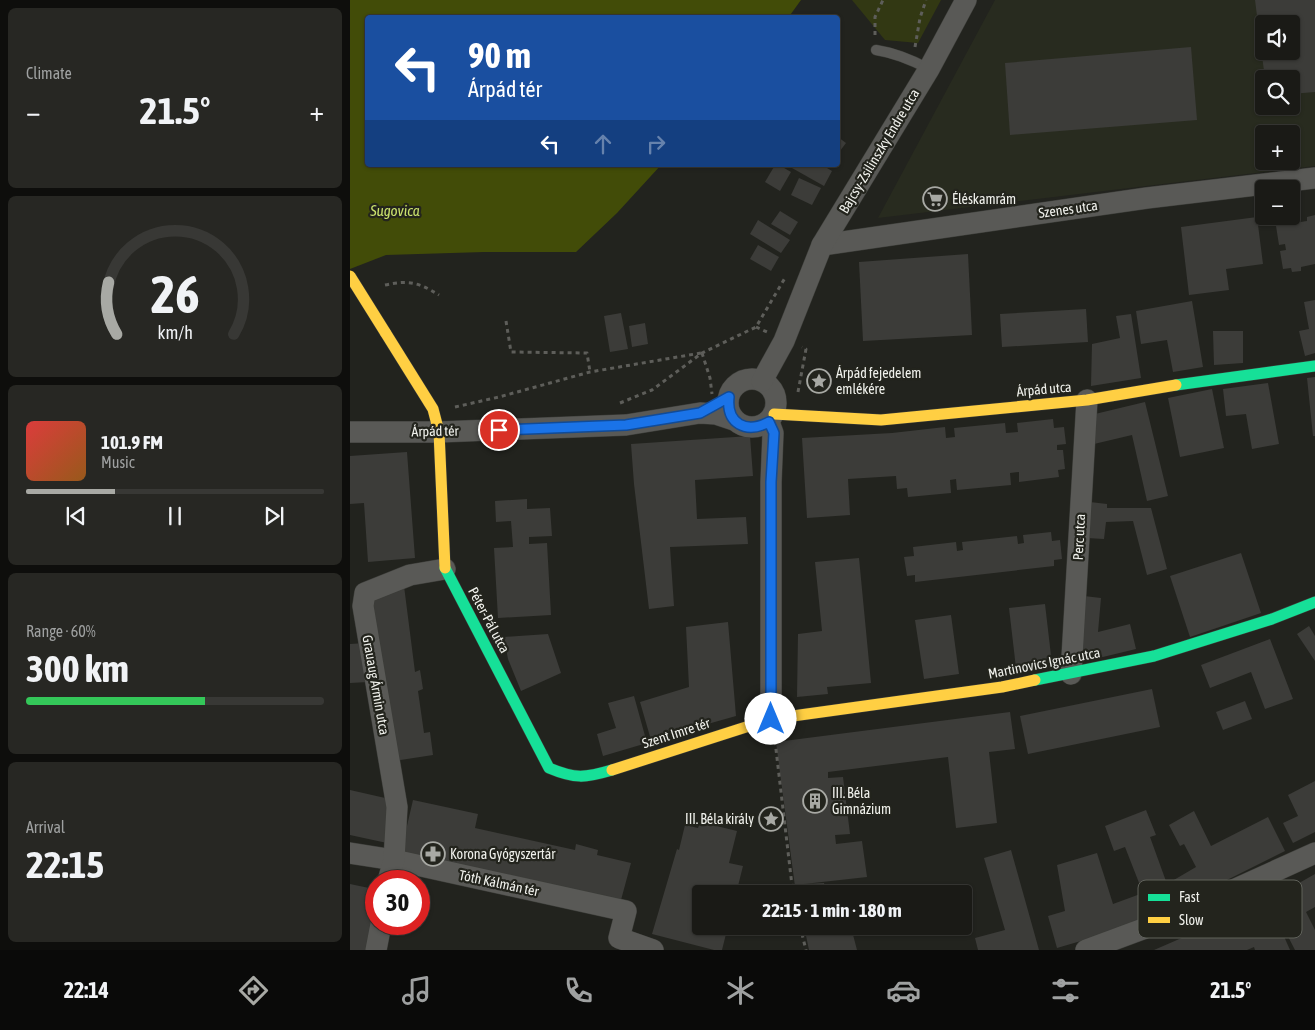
<!DOCTYPE html>
<html lang="en">
<head>
<meta charset="utf-8">
<style>
	:root { --surface:#1a1a16; --page:#272723; --text:#f1f3f6; --muted:#9fa1a1; --line:#383835; --accent:#a8a9a4 }
	body { margin:0; font-family:"Asap Condensed",sans-serif; background:var(--page); color:var(--text); height:100vh; display:flex; flex-direction:column; font-size:19px; white-space:nowrap }
	* { box-sizing:border-box; margin:0 }
	p { font-size:16px; color:var(--muted) }
	.icon { flex:none; width:28px; height:28px; fill:none; stroke:currentColor; stroke-width:2; stroke-linecap:round; stroke-linejoin:round }
	.map { position:relative; flex:1; overflow:hidden }
	.side { display:flex; flex-direction:column; gap:8px; padding:8px; background:#0e0e0c; width:350px }
	.side>* { flex:none }
	.hud { position:absolute; left:15px; top:15px; width:475px; height:152px; border-radius:5px; box-shadow:0 1px 4px #0004,0 0 0 1px var(--line); background:#1a4fa0; color:#fff; overflow:hidden }
	.tools { position:absolute; left:905px; top:15px; display:grid; gap:10px }
	.tools a { display:grid; place-items:center; width:45px; height:45px; border-radius:5px; background:var(--surface); box-shadow:0 1px 4px #0004,0 0 0 1px var(--line); font-size:25px }
	.speed { position:absolute; left:15px; top:870px; display:flex; gap:10px; font-size:25px; font-weight:700; text-align:center }
	.speed>* { display:grid; place-content:center; width:65px; height:65px; border-radius:50%; background:var(--surface); box-shadow:0 1px 4px #0004,0 0 0 1px var(--line); line-height:1 }
	.speed .limit { border:8px solid #d22; background:#fff; color:#111 }
	.pin { position:absolute; display:grid; place-items:center; width:42px; height:42px; color:#fff; margin:-21px; border:2px solid #fff; border-radius:50%; box-shadow:0 1px 5px #0007 }
	.me { position:absolute; width:55px; margin:-28px; rotate:0deg; stroke-linejoin:round; filter:drop-shadow(0 0 4px #0008) }
	.turn { display:flex; align-items:center; gap:18px; height:105px; padding:0 20px; font-size:22px }
	.turn .icon { width:65px; height:65px; stroke-width:2.5 }
	.turn b { display:block; font-size:35px; line-height:42px }
	.lanes { display:flex; align-items:center; height:48px; padding:0 20px; background:#0003; justify-content:center; gap:25px; direction:ltr }
	.lanes .off { opacity:.35 }
	.big { font-size:38px; font-weight:700; line-height:1.1 }
	.side .card { flex:1; display:flex; flex-direction:column; justify-content:center; gap:8px; min-width:0; padding:0 18px; border-radius:8px; background:var(--page) }
	.side .dial { align-items:center; gap:0 }
	.dial svg { height:130px; overflow:visible; fill:none; stroke:var(--line); stroke-width:7; stroke-linecap:round; text-anchor:middle }
	.dial text { fill:var(--text); stroke:none }
	.song { display:flex; align-items:center; gap:15px }
	.cover { width:60px; height:60px; border-radius:8px; background:linear-gradient(135deg,hsl(0 70% 55%),hsl(30 70% 35%)) }
	.played { height:5px; border-radius:2px; background:linear-gradient(90deg,var(--accent) 30%,var(--line) 30%) }
	.keys { display:flex; justify-content:space-around; direction:ltr }
	.heat { display:flex; justify-content:space-between; align-items:center; font-size:28px; direction:ltr }
	.charge { height:8px; border-radius:4px; background:linear-gradient(90deg,#34c759 60%,var(--line) 0) }
	.trip { position:absolute; left:342px; top:885px; width:280px; height:50px; border-radius:5px; background:var(--surface); box-shadow:0 1px 4px #0004,0 0 0 1px var(--line); font-weight:700; line-height:50px; text-align:center }
	.menu { display:flex; height:80px; justify-content:space-around; align-items:center; background:#0a0a09; color:var(--muted) }
	.menu .icon { width:35px; height:35px }
	.menu .current { color:var(--accent) }
	.menu b { font-size:22px; color:var(--text) }
	main { display:flex; flex:1; min-height:0 }
	.map>svg:first-child { display:block }
</style>
</head>
<body>
<main>
<section class="side">
<div class="card"><p>Climate</p>
<div class="heat"><a>−</a><b class="big">21.5°</b><a>+</a></div>
</div>
<div class="card dial"><svg viewBox="0 0 100 80">
<path d="M14 69A42 42 0 1 1 86 69"/>
<path d="M14 69A42 42 0 0 1 9 37" stroke="#a8a9a4"/>
<text x="50" y="56" font-size="32" font-weight="700">26</text>
<text x="50" y="72" font-size="11">km/h</text>
</svg></div>
<div class="card">
<div class="song"><i class="cover"></i><div><b>101.9 FM</b><p>Music</p></div></div>
<div class="played"></div>
<div class="keys"><svg class="icon" aria-label="previous" viewBox="0 0 24 24"><path d="M18 5L8 12l10 7zM5 5v14"/></svg><svg class="icon" aria-label="pause" viewBox="0 0 24 24"><path d="M8 5v14M16 5v14"/></svg><svg class="icon" aria-label="next" viewBox="0 0 24 24"><path d="M6 5l10 7-10 7zM19 5v14"/></svg></div>
</div>
<div class="card"><p>Range · 60%</p><b class="big">300 km</b><div class="charge"></div></div>
<div class="card"><p>Arrival</p><b class="big">22:15</b></div>
</section>
<div class="map">
<svg width="965" height="950" viewBox="0 0 965 950">
	<rect width="100%" height="100%" fill="#22231e"/>
	<path fill="#282b1f" fill-rule="evenodd" d="M645 0H965V166L528 218ZM914 24H941V51H914ZM914 79H941V106H914ZM914 134H941V161H914Z"/>
	<path fill="#323813" d="M502 0H591L568 43 535 40Z"/>
	<path fill="#424c08" d="M0 0H451L438 18H18V165H311L267 213 226 252H134L36 255 0 269Z"/>
	<g fill="#3c3c39" fill-rule="evenodd">
		<path d="M905 0H965V92L941 94V79H915ZM914 24H941V51H914Z"/>
		<path d="M841 47 847 120 660 135 655 63Z"/>
		<path d="M488 137 496 143 490 151 488 150Z"/>
		<path d="M425 165H429L441 172 430 191 415 182Z"/>
		<path d="M444 165H472L482 171 474 186 442 168Z"/>
		<path d="M449 178 471 188 462 205 441 195Z"/>
		<path d="M430 211 448 222 440 235 421 224Z"/>
		<path d="M965 215V264L951 267V271L942 272 941 268 933 269 930 251 936 250 935 244 929 245 926 226 935 225 934 219 943 217 944 223 957 221V217Z"/>
		<path d="M907 217 913 264 876 269 879 290 839 295 831 227Z"/>
		<path d="M408 220 440 240 431 253 400 234Z"/>
		<path d="M408 245 429 257 421 271 400 259Z"/>
		<path d="M618 254 622 335 513 341 509 262Z"/>
		<path d="M965 300V353L955 356 949 331 959 329 954 302Z"/>
		<path d="M842 301 853 367 823 372 817 340 791 344 786 311Z"/>
		<path d="M736 309 738 342 652 347 650 314Z"/>
		<path d="M271 313 278 349 260 352 254 316Z"/>
		<path d="M781 314 791 378 741 386 742 344 770 338 766 316Z"/>
		<path d="M295 323 298 344 282 347 279 326Z"/>
		<path d="M863 331H893V363L864 365Z"/>
		<path d="M965 377V436H963L957 378Z"/>
		<path d="M918 383 929 444 902 449 896 414 876 416 873 389Z"/>
		<path d="M862 389 874 448 830 457 818 398Z"/>
		<path d="M795 402 818 496 797 501 782 435 744 444 745 414Z"/>
		<path d="M703 419 704 428 714 427 716 444 707 445V450H713L715 469 708 470 709 477 669 482V472L660 473 661 485 607 490 606 479 600 480 601 493 558 497 557 488 547 489 546 476 498 479 500 515 457 518 452 438 542 433 595 427 596 438 605 437 604 428 655 423 656 433 668 432 667 423Z"/>
		<path d="M400 436 403 476 345 480 347 519 396 517 398 544 320 547 324 606 299 609 284 484 281 444Z"/>
		<path d="M57 452 65 558 18 562 14 503 0 504V456Z"/>
		<path d="M177 499V509L200 508 202 536 179 537V544L197 543 201 615 148 618 144 548 163 547 161 521 146 522 145 501Z"/>
		<path d="M740 502 757 504V508H801L817 569 797 575 783 521 756 522 754 539 737 538Z"/>
		<path d="M701 532 702 541 710 540 712 559 704 560V566L565 582V575L557 576 554 557 564 556 563 547 606 542 607 551 613 550 612 542 667 536 668 544 674 543 673 535Z"/>
		<path d="M891 553 911 613 840 637 820 576Z"/>
		<path d="M509 558 521 683 477 687 478 694 447 697 448 634 472 631 465 562Z"/>
		<path d="M54 586 65 672 70 670 73 689 68 691 74 733 80 732 83 755 44 761 19 595Z"/>
		<path d="M734 596 751 598 748 632 780 624 786 649 728 663Z"/>
		<path d="M695 604 702 664 666 668 659 608Z"/>
		<path d="M601 615 609 674 574 679 565 620Z"/>
		<path d="M378 622 386 716 301 740 290 702 339 687 336 627Z"/>
		<path d="M959 626 965 636V661L947 634Z"/>
		<path d="M198 634 211 673 171 691 158 659 154 637Z"/>
		<path d="M920 639 943 699 915 709 901 672 860 688 851 665Z"/>
		<path d="M16 643 18 682 0 683V644Z"/>
		<path d="M802 689 810 727 678 754 670 716Z"/>
		<path d="M284 696 297 743 253 756 247 734 266 728 258 703Z"/>
		<path d="M895 701 902 719 873 730 866 712Z"/>
		<path d="M660 712 665 749 639 752 647 823 606 828 598 757 478 772V778L493 777 500 834 485 835 486 844 512 841 517 877 454 884 474 883 477 894H446L426 742Z"/>
		<path d="M965 781V832L943 843 933 823 948 816 938 795Z"/>
		<path d="M0 790 44 800 37 843 0 835Z"/>
		<path d="M63 800 128 814 125 828 225 850 226 844 248 850 247 855 281 863 271 900 50 856Z"/>
		<path d="M796 810 806 835 800 837 817 884 846 867 834 844 830 846 819 825 844 811 861 846 918 817 935 851 877 880 827 908 772 929 707 948 698 916 715 911 707 865 747 853 763 904 793 893 775 847 764 851 755 826Z"/>
		<path d="M350 822 387 831 379 863 393 866 386 894H351V926H378L372 950H364L302 934 327 849 329 850 335 825 348 828Z"/>
		<path d="M661 850 689 950H628L625 938 655 930 634 858Z"/>
		<path d="M965 874V907L956 912 965 930V950H945L927 915 925 916 940 950H905L904 947 897 950H804L919 900Z"/>
		<path d="M0 884 19 888 26 893V904L16 950H0Z"/>
		<path d="M454 926H485L486 931 501 927 507 950H459Z"/>
	</g>
	<g fill="none" stroke-linecap="round" stroke-linejoin="round">
		<g stroke="#3c3d39" stroke-width="11">
			<path id="lane" d="M526 50C546 53 562 60 579 69"/>
		</g>
		<g stroke="#3c3d39" stroke-width="22">
			<g id="street">
				<path d="M472 245 797 198 965 178"/>
				<circle cx="402" cy="403" r="24"/>
				<path d="M412 381 434 341 472 245 579 69 616 0"/>
				<path d="M419 422 423 433 421 482V719"/>
				<path d="M0 432H89L276 425 350 413 366 414 384 420"/>
				<path d="M721 674 737 400"/>
				<path d="M0 853 44 860 276 911 269 938 303 950"/>
				<path d="M38 881 44 860 47 807 13 606 15 593 60 575 95 569"/>
				<path d="M26 950 31 924"/>
				<path d="M736 950 817 920 965 853"/>
			</g>
		</g>
		<g stroke="#3c3d39" stroke-width="12">
			<g id="fast">
				<path d="M826 385 965 366"/>
				<path d="M95 568 199 768C225 779 235 778 262 770"/>
				<path d="M685 680 804 656 922 619 965 602"/>
			</g>
		</g>
		<g stroke="#3c3d39" stroke-width="12">
			<g id="slow">
				<path d="M35 332 83 409 89 432 95 568"/>
				<path d="M424 414 531 420 737 400 826 385"/>
				<path d="M262 770 421 719 652 687 685 680"/>
			</g>
		</g>
		<g stroke="#5e5e5a" stroke-width="3" stroke-dasharray="4 4" stroke-linecap="butt">
			<path d="M525 35V17L533 0"/>
			<path d="M565 47 570 18 576 0"/>
			<path d="M35 285C59 280 68 282 89 295"/>
			<path d="M156 321 161 352 237 353 240 372"/>
			<path d="M406 327 417 332"/>
			<path d="M352 353 360 378 362 394"/>
			<path d="M448 392 456 349 452 347"/>
			<path d="M270 403 302 390 352 353 406 327 435 278"/>
			<path d="M105 407 149 397 240 372 351 353"/>
			<path d="M425 741 443 894"/>
			<path d="M450 926 456 950"/>
		</g>
		<use href="#lane" stroke="#595956" stroke-width="10"/>
		<use href="#street" stroke="#595956" stroke-width="21"/>
		<use href="#fast" stroke="#16e098" stroke-width="11"/>
		<use href="#slow" stroke="#ffcf43" stroke-width="11"/>
		<g stroke="#3c3d39" stroke-width="12" stroke-linecap="butt">
			<path id="slow-bridge" d="M0 276 35 332"/>
		</g>
		<use href="#slow-bridge" stroke="#ffcf43" stroke-width="11"/>
	</g>
	<g fill="none" stroke-linecap="round" stroke-linejoin="round">
		<g stroke="#114b97" stroke-width="12">
			<path id="route" d="M149 430 276 425 350 413 379 397C376 424 396 434 419 422L424 433 421 482V719"/>
		</g>
		<use href="#route" stroke="#1a73e8" stroke-width="9"/>
	</g>
	<defs>
		<g id="supermarket-ring" transform="scale(1.25)"><circle r="9.5" fill="#23241d" stroke="#a8a9a4" stroke-width="1.5"/><path d="M-6-5.5h2.5l.6 2H6L4.5 2H-2.5L-4.4-4H-6ZM-1.5 3.2a1.3 1.3 0 1 0 .1 0ZM3 3.2a1.3 1.3 0 1 0 .1 0Z" fill="#a8a9a4"/></g>
		<g id="sight-ring" transform="scale(1.25)"><circle r="9.5" fill="#23241d" stroke="#a8a9a4" stroke-width="1.5"/><path d="M0-6L1.8-2.2L6-1.7L2.9 1.2L3.7 5.4L0 3.3L-3.7 5.4L-2.9 1.2L-6-1.7L-1.8-2.2Z" fill="#a8a9a4"/></g>
		<g id="building-ring" transform="scale(1.25)"><circle r="9.5" fill="#23241d" stroke="#a8a9a4" stroke-width="1.5"/><path d="M-4-6H4V6H1V3H-1V6H-4ZM-2.5-4.3h1.7v1.8h-1.7ZM.8-4.3h1.7v1.8H.8ZM-2.5-1h1.7V.8h-1.7ZM.8-1h1.7V.8H.8Z" fill="#a8a9a4"/></g>
		<g id="pharmacy-ring" transform="scale(1.25)"><circle r="9.5" fill="#23241d" stroke="#a8a9a4" stroke-width="1.5"/><path d="M-2-6h4v4h4v4h-4v4h-4v-4h-4v-4h4Z" fill="#a8a9a4"/></g>
	</defs>
	<g fill-rule="evenodd">
		<use href="#supermarket-ring" x="585" y="199"/>
		<use href="#sight-ring" x="469" y="381"/>
		<use href="#building-ring" x="465" y="801"/>
		<use href="#sight-ring" x="421" y="819"/>
		<use href="#pharmacy-ring" x="83" y="854"/>
	</g>
	<g text-anchor="middle" dominant-baseline="central" stroke-width="4.5" stroke-linejoin="round" paint-order="stroke">
		<g font-size="14" fill="#f0f1ec" stroke="#23241d">
			<text transform="translate(529 151) rotate(-59)">Bajcsy-Zsilinszky Endre utca</text>
			<text transform="translate(718 209) rotate(-8)">Szenes utca</text>
			<text transform="translate(694 389) rotate(-5)">Árpád utca</text>
			<text transform="translate(85 431) rotate(-1)">Árpád tér</text>
			<text transform="translate(729 537) rotate(-87)">Perc utca</text>
			<text transform="translate(139 620) rotate(62)">Péter-Pál utca</text>
			<text transform="translate(694 663) rotate(-11)">Martinovics Ignác utca</text>
			<text transform="translate(26 685) rotate(80)">Grauaug Ármin utca</text>
			<text transform="translate(326 733) rotate(-18)">Szent Imre tér</text>
			<text transform="translate(149 883) rotate(12)">Tóth Kálmán tér</text>
		</g>
		<g font-size="14" fill="#f0f1ec" stroke="#23241d" text-anchor="start">
			<text x="602" y="199">Éléskamrám</text>
			<text x="486" y="373">Árpád fejedelem<tspan x="486" dy="16">emlékére</tspan></text>
			<text x="482" y="793">III. Béla<tspan x="482" dy="16">Gimnázium</tspan></text>
			<text x="404" y="819" text-anchor="end">III. Béla király</text>
			<text x="100" y="854">Korona Gyógyszertár</text>
		</g>
		<g font-size="15" font-style="italic" fill="#cbe26d" stroke="#23241d">
			<text x="45" y="210">Sugovica</text>
		</g>
	</g>
	<rect x="788" y="880" width="164" height="58" rx="8" fill="#23241d" stroke="#60625b" stroke-width="1"/>
	<rect x="798" y="894" width="22" height="7" fill="#16e098"/>
	<rect x="798" y="917" width="22" height="6" fill="#ffcf43"/>
	<g font-size="14" fill="#f0f1ec">
		<text x="829" y="902">Fast</text>
		<text x="829" y="925">Slow</text>
	</g>
</svg>
<div class="tools">
<a><svg class="icon" aria-label="sound" viewBox="0 0 24 24"><path d="M4 9h4l5-4v14l-5-4H4zM17 9q2 3 0 6"/></svg></a>
<a><svg class="icon" aria-label="search" viewBox="0 0 24 24"><circle cx="10" cy="10" r="6"/><path d="M15 15l6 6"/></svg></a>
<a>+</a>
<a>−</a>
</div>
<div class="speed"><div class="limit">30</div></div>
<div class="pin" style="left:149px;top:430px;background:#d93025"><svg class="icon" aria-label="arrive" viewBox="0 0 24 24"><path d="M6 21V4h12l-3 4 3 4H6"/></svg></div>
<svg class="me" style="left:421px;top:719px" viewBox="-20 -20 40 40"><circle r="19" fill="#fff"/><path d="M0-13L10 11 0 6-10 11z" fill="#1a73e8"/></svg>
<div class="trip">22:15 · 1 min · 180 m</div>
<div class="hud">
<div class="turn"><svg class="icon" aria-label="left" viewBox="0 0 24 24"><path d="M17 20v-9H6M10 6l-5 5 5 5"/></svg><div><b>90 m</b>Árpád tér</div></div>
<div class="lanes"><svg class="icon" aria-label="left" viewBox="0 0 24 24"><path d="M17 20v-9H6M10 6l-5 5 5 5"/></svg><svg class="icon off" aria-label="ahead" viewBox="0 0 24 24"><path d="M12 20V5M6 11l6-6 6 6"/></svg><svg class="icon off" aria-label="right" viewBox="0 0 24 24"><path d="M7 20v-9h11M14 6l5 5-5 5"/></svg></div>
</div>
</div>
</main>
<nav class="menu">
<b>22:14</b>
<svg class="icon current" aria-label="directions" viewBox="0 0 24 24"><path d="M12 3l9 9-9 9-9-9zM9 14v-3h6M13 9l2 2-2 2"/></svg>
<svg class="icon" aria-label="music" viewBox="0 0 24 24"><path d="M9 18V5l10-2v13"/><circle cx="6" cy="18" r="3"/><circle cx="16" cy="16" r="3"/></svg>
<svg class="icon" aria-label="phone" viewBox="0 0 24 24"><path d="M5 4h4l2 5-3 2q2 4 5 5l2-3 5 2v4C11 20 4 13 5 4z"/></svg>
<svg class="icon" aria-label="climate" viewBox="0 0 24 24"><path d="M12 3v18M4 7l16 10M4 17L20 7"/></svg>
<svg class="icon" aria-label="car" viewBox="0 0 24 24"><path d="M5 17H2v-5l4-1 3-4h7l3 4 3 1v5h-3M9 17h6M6 11h13"/><circle cx="7" cy="17" r="2"/><circle cx="17" cy="17" r="2"/></svg>
<svg class="icon" aria-label="filters" viewBox="0 0 24 24"><path d="M4 7h16M4 17h16"/><circle cx="9" cy="7" r="2"/><circle cx="15" cy="17" r="2"/></svg>
<b>21.5°</b>
</nav>
</body>
</html>
